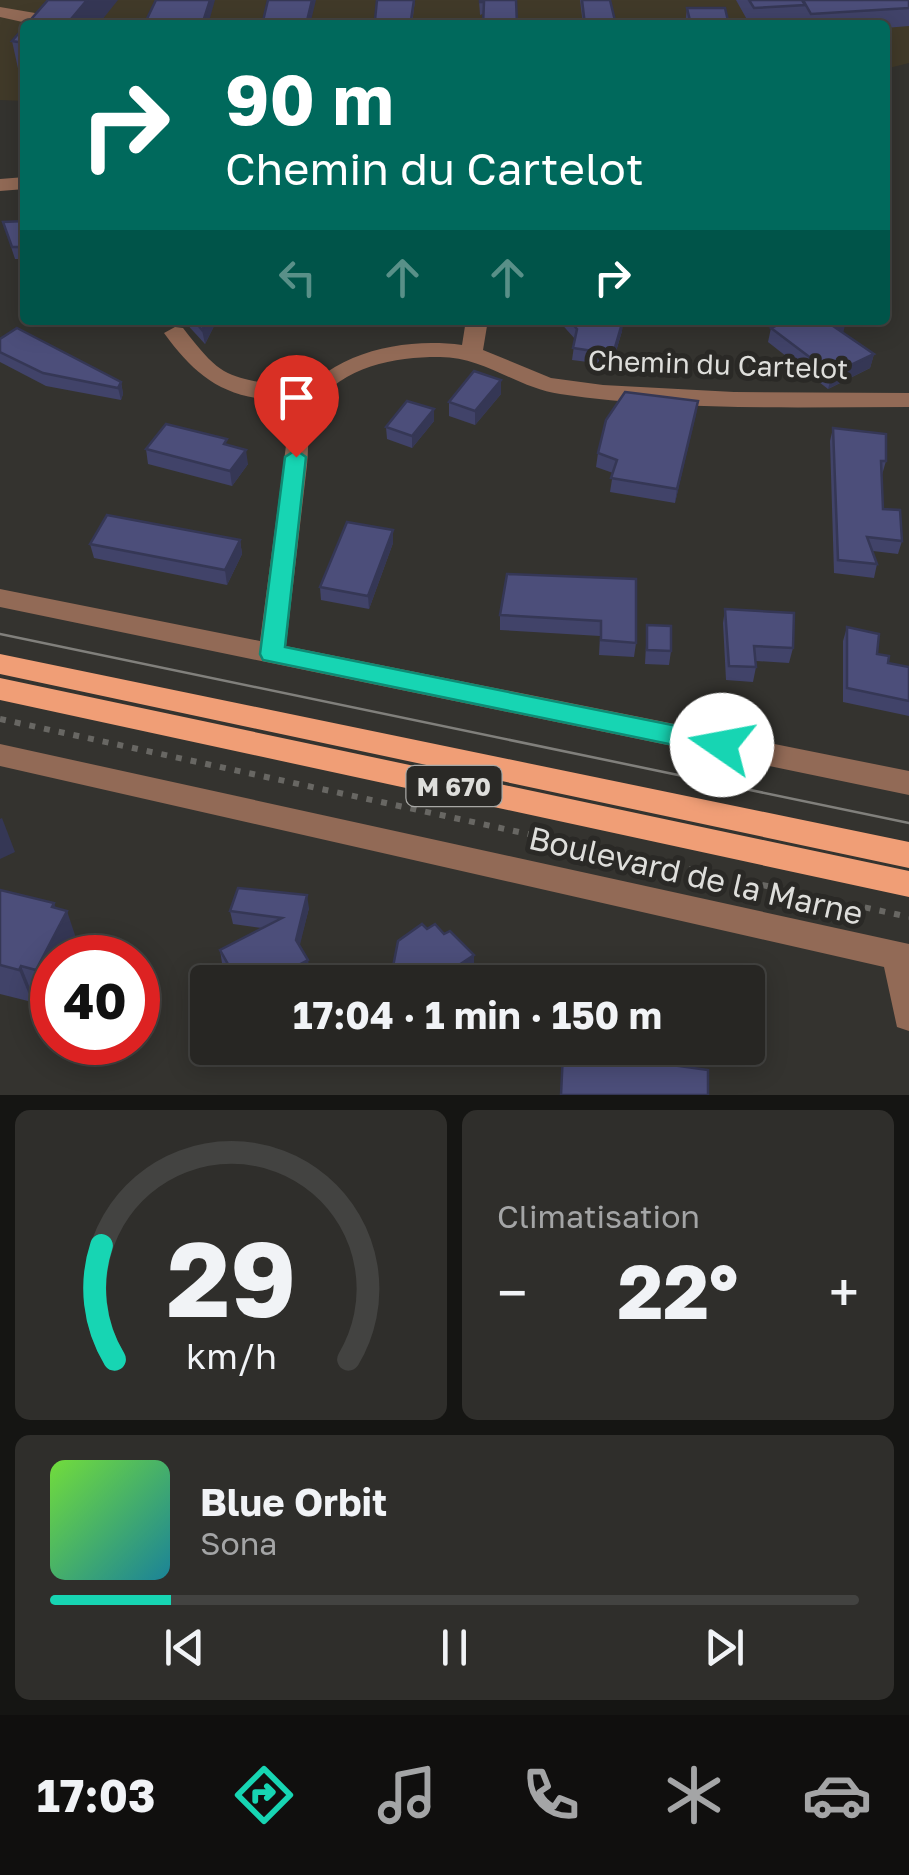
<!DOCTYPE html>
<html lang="fr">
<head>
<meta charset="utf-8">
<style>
	:root { --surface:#272623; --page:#2f2e2b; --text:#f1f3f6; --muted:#a4a5a6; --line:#434341; --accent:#17d5b3 }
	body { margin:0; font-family:"Golos Text",sans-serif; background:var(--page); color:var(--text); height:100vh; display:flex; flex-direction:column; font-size:38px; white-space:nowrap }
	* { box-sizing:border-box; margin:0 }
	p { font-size:32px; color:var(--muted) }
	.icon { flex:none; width:55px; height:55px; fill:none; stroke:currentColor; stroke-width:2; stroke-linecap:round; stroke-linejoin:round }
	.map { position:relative; height:1095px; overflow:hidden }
	.side { display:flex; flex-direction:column; gap:15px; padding:15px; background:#151513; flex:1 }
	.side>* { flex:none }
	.guide { position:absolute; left:20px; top:20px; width:870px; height:305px; border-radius:10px; box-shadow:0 5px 25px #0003,0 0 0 2px var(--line); background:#00695c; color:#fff; overflow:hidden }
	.speed { position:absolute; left:30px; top:935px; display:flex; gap:20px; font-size:50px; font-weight:700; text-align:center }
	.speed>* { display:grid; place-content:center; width:130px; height:130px; border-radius:50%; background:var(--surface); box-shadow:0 5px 25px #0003,0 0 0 2px var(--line); line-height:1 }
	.speed .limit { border:15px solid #d22; background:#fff; color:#111 }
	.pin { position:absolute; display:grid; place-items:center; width:85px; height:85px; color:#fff; margin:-102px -42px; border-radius:50% 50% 50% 0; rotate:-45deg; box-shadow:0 0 10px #0007 }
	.pin .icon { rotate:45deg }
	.me { position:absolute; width:110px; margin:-55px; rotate:282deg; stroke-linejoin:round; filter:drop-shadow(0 0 8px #0008) }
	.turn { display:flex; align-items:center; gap:35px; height:210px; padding:0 40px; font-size:45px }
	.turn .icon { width:130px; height:130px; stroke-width:2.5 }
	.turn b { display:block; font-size:70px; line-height:85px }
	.lanes { display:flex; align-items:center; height:95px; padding:0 40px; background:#0003; justify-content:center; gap:50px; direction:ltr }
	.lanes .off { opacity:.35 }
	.big { font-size:75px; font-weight:700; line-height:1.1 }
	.side .card { flex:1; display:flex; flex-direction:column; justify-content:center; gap:15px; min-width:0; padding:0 35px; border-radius:15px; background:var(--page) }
	.side .dial { align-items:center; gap:0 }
	.dial svg { height:260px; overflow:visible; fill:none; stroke:var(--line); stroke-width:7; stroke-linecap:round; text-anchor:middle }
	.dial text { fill:var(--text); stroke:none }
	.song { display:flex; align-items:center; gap:30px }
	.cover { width:120px; height:120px; border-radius:15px; background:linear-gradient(135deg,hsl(100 70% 55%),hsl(190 70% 35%)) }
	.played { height:10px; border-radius:5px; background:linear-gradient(90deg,var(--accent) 15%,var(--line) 15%) }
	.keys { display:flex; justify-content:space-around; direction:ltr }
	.heat { display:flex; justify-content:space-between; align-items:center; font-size:55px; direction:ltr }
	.side .tiles { flex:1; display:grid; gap:15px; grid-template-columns:1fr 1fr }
	.card:last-child { grid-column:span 2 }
	.trip { position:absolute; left:190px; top:965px; width:575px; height:100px; border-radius:10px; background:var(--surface); box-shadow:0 5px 25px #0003,0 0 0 2px var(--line); font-weight:700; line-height:100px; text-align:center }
	.tabs { display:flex; height:160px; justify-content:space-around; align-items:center; background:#100f0e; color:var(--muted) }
	.tabs .icon { width:70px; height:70px }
	.tabs .selected { color:var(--accent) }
	.tabs b { font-size:45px; color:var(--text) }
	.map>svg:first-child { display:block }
</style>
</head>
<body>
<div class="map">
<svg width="909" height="1095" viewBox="0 0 909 1095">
	<rect width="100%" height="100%" fill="#34332f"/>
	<path fill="#413a29" d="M0 0H909V63L885 69V25H25V101L0 100Z"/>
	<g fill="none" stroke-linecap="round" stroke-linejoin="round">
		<path stroke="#686763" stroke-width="6" stroke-dasharray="6 9" stroke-linecap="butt" d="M0 719 909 917"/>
		<g fill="#926a56" fill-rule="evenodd">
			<path d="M0 7 35 13 58 25H36L0 17Z"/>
			<path d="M25 177V189L0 191V179Z"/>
			<path d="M466 320H488L483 350 551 378 603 385 734 392 909 393V407C793 407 675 411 560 394 517 388 483 356 438 357 396 357 341 366 316 406 307 420 309 448 307 465 300 525 293 586 286 646L909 771V795L0 607V589L260 641 291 408C328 353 400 337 462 345Z"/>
			<path d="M175 327 183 328C226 384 227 373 289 389L292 394C284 403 275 401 262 399 216 393 191 370 164 333Z"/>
			<path d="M0 744 909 944V1031L897 1027 884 967 0 766Z"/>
		</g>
		<g fill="#f09e76" fill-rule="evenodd">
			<path d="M0 654 909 842V868L0 674Z"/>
			<path d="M0 678 909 871V897L0 700Z"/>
		</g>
		<path stroke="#81807c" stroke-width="2.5" d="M0 634 909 823"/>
	</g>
	<g fill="#414369">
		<path d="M365 0H415L412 25H375L377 0Z"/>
		<path d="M479 0H516L480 15Z"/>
		<path d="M580 0H610L616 25H583Z"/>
		<path d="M736 0H909V26L885 28V25H804L802 22 778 25H750Z"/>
		<path d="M687 8 729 25H685Z"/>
		<path d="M25 26V73H19L12 41Z"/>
		<path d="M25 221V259H15L3 222Z"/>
		<path d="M183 320H217L205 344Z"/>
		<path d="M558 320H623L622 331 612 365 572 360 575 339Z"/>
		<path d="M771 328 843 333 874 354 870 368 828 389 768 342Z"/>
		<path d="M0 339 121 382 123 394 121 400 46 386 0 362Z"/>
		<path d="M501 380V394L475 425 449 416V402Z"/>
		<path d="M698 401 675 503 610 492 613 473 596 467 598 453Z"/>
		<path d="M434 409V421L412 448 387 439 386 427Z"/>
		<path d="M833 428 886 461 882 475 883 509 902 541 898 554 873 551 877 564 874 578 834 573 830 441Z"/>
		<path d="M227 445 248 464 232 486 148 464 146 449Z"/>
		<path d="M393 530V543L369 609 321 600 320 587Z"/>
		<path d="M240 540 242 554 227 585 94 558 90 544Z"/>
		<path d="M636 579V643L634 657 599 655 600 636 500 630V615Z"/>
		<path d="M725 609 793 648 789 663 756 661V667L753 682 726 680 723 623Z"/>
		<path d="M647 625 671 651 669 665 645 664Z"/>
		<path d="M847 627 888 663 909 667V716L843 702V641Z"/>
		<path d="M0 890 55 908 78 944 71 958H52L49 1002 34 998 32 1002 0 994Z"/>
		<path d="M309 908 299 946 308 960 309 973 292 982H234L222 963 220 950 262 928 233 924 230 911Z"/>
	</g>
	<g fill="#353755">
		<path d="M87 0H118L98 25H66Z"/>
		<path d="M210 0H215L208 25H202Z"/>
		<path d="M312 0H316L310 25H306Z"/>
		<path d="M207 320H217L205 344 202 330Z"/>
		<path d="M623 320 622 331 612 365 613 354Z"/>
		<path d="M846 320 843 334 833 326Z"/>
		<path d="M874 354 870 368 828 389 832 374Z"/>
		<path d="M501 380V394L475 425V411Z"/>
		<path d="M121 382 123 394 121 400 118 388Z"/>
		<path d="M698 401 696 415 675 503 677 489Z"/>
		<path d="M434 409V421L412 448V436Z"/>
		<path d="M246 450 248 464 232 486 230 471Z"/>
		<path d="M393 530V543L369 609 368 596Z"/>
		<path d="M240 540 242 554 227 585 225 570Z"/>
		<path d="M2 818 15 852 0 859V819Z"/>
		<path d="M307 895 309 908 298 953 296 940Z"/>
		<path d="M54 903 61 923 67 911 78 944 71 958H52V996L49 1002 36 970Z"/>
		<path d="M474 955V968L459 979 458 982H456L459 965Z"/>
		<path d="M308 960 309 973 292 982H266Z"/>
		<path d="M21 966 34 998 32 1002 19 970Z"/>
		<path d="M247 974 249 982H237V980Z"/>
	</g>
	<g fill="#4c4e7a" stroke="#353755" stroke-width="2.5">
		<path d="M48 0H87L66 25H26Z"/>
		<path d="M156 0H210L202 25H144Z"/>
		<path d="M268 0H312L306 25H262Z"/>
		<path d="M377 0H414L411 20H375Z"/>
		<path d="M480 0H516L517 25H483L484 2H480Z"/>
		<path d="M582 0H610L616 25H585Z"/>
		<path d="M749 0H802L805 5 754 8Z"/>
		<path d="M803 0H909V8L811 14Z"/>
		<path d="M687 8H725L729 25H691Z"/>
		<path d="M25 26V43L12 41Z"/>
		<path d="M25 221V247H12L3 222Z"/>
		<path d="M194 320H207L202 330Z"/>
		<path d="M569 320H623L613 354 573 348 577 329Z"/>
		<path d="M788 320H846L833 326 874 354 832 374 771 328Z"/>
		<path d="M17 328 121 382 118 388 43 373 0 352V339Z"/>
		<path d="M474 371 501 380 475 411 449 402Z"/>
		<path d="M625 392 698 401 677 489 611 478 617 460 598 453 606 420Z"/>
		<path d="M407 401 434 409 412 436 386 427Z"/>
		<path d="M166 424 227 439 224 444 246 450 230 471 146 449Z"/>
		<path d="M833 428 886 434V461H881L883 509 900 510 902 541 867 537 877 564 838 560Z"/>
		<path d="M107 515 240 540 225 570 90 544Z"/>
		<path d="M347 522 393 530 368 596 320 587Z"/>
		<path d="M507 574 636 579V643L601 640V621L500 615Z"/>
		<path d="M725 609 794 613 793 648 754 646 756 667 729 666Z"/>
		<path d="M647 625 671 626V651L647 650Z"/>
		<path d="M847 627 879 634 877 654 889 656 888 663 909 667V701L847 688Z"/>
		<path d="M238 888 307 895 296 940 308 960 266 982H252L247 974 237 980 220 950 282 918 230 911Z"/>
		<path d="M0 890 54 903 52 907 67 911 36 970 21 966 19 970 0 965Z"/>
		<path d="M422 924 427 929 435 924 444 934 450 931 474 955 459 965 456 982H390L398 941Z"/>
		<path d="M600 1048H657V1063L708 1070V1095H561L563 1053 599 1057Z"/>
	</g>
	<path fill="#17d5b3" stroke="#0f8a74" stroke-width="2.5" d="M296 450 306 457 285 647 722 735 731 738 735 745 731 752 722 755 263 660 260 654 285 457Z"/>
	<g text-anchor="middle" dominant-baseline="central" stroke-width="10" stroke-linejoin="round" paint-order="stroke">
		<rect fill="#2a2926" stroke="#a8a8a5" stroke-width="2.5" x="406.5" y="766" width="95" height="40" rx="8"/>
		<g font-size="25" font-weight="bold" fill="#dededb">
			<text x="454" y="786">M 670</text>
		</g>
		<g font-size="28" fill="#dededb" stroke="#2a2926">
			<text transform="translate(718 364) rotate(2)">Chemin du Cartelot</text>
		</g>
		<g font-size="32" fill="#dededb" stroke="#2a2926">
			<text transform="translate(696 875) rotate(13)">Boulevard de la Marne</text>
		</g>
	</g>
</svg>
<div class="speed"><div class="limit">40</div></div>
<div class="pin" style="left:296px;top:457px;background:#d93025"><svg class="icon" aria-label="arrive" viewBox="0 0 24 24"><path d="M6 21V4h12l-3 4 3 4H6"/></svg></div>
<svg class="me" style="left:722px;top:745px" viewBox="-20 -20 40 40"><circle r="19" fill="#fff"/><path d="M0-13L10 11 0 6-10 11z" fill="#17d5b3"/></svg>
<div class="trip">17:04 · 1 min · 150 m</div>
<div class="guide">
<div class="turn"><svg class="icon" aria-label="right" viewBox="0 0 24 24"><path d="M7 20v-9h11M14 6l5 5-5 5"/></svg><div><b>90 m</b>Chemin du Cartelot</div></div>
<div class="lanes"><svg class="icon off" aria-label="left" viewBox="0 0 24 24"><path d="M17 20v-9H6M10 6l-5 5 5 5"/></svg><svg class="icon off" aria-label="ahead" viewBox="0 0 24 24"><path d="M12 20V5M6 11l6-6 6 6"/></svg><svg class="icon off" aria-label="ahead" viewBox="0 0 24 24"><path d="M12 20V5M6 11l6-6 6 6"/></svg><svg class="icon" aria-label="right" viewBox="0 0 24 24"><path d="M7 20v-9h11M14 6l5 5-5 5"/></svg></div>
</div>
</div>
<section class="side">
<div class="tiles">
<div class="card dial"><svg viewBox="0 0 100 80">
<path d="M14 69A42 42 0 1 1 86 69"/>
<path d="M14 69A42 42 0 0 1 10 34" stroke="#17d5b3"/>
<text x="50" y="56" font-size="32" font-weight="700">29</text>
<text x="50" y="72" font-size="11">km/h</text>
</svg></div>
<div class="card"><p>Climatisation</p>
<div class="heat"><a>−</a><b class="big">22°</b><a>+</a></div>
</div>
<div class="card">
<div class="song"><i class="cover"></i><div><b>Blue Orbit</b><p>Sona</p></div></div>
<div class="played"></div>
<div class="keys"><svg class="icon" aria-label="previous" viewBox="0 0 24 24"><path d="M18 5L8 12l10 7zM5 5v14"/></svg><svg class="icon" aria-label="pause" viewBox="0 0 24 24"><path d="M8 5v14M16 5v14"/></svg><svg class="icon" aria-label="next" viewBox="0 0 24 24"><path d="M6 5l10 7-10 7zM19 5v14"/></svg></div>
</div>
</div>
</section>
<nav class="tabs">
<b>17:03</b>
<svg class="icon selected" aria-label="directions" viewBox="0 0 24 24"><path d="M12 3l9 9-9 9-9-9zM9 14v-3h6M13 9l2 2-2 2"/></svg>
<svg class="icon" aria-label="music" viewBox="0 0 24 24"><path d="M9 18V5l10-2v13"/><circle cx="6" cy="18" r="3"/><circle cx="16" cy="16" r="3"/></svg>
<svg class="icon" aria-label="phone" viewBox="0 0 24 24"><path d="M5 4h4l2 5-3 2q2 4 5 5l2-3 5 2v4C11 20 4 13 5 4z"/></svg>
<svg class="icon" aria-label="climate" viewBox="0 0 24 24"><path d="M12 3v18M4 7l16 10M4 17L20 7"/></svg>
<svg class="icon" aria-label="car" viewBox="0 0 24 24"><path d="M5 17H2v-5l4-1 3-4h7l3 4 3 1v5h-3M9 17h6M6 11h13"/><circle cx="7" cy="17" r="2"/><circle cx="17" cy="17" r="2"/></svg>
</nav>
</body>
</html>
